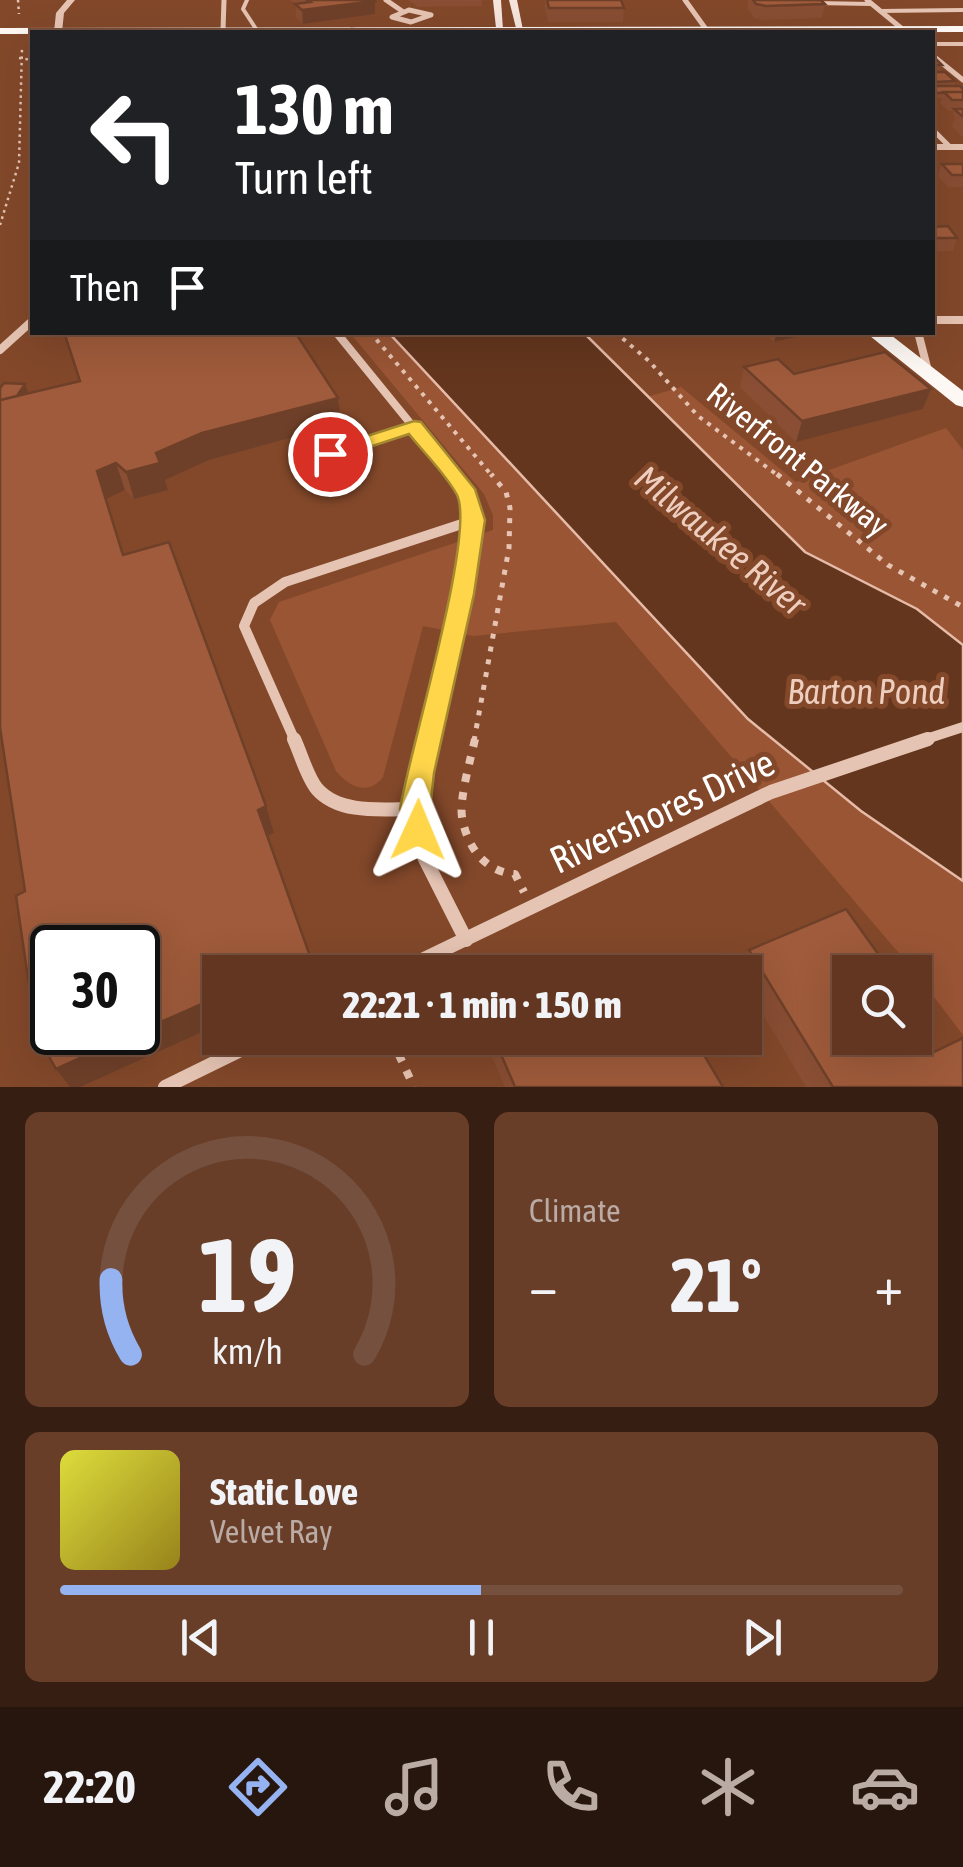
<!DOCTYPE html>
<html lang="en">
<head>
<meta charset="utf-8">
<style>
	:root { --surface:#623620; --page:#683e29; --text:#f1f3f6; --muted:#bbaba5; --line:#76503e; --accent:#95b2f1 }
	body { margin:0; font-family:"Asap Condensed",sans-serif; background:var(--page); color:var(--text); height:100vh; display:flex; flex-direction:column; font-size:38px; white-space:nowrap }
	* { box-sizing:border-box; margin:0 }
	p { font-size:32px; color:var(--muted) }
	.icon { flex:none; width:55px; height:55px; fill:none; stroke:currentColor; stroke-width:2; stroke-linecap:round; stroke-linejoin:round }
	.map { position:relative; height:1087px; overflow:hidden }
	.drawer { display:flex; flex-direction:column; gap:25px; padding:25px; background:#361e12; flex:1 }
	.drawer>* { flex:none }
	.banner { position:absolute; left:30px; top:30px; width:905px; height:305px; border-radius:0px; box-shadow:0 10px 40px #0002,0 0 0 2px var(--line); background:#202124; color:#fff; overflow:hidden }
	.tools { position:absolute; left:832px; top:955px; display:grid; gap:20px }
	.tools a { display:grid; place-items:center; width:100px; height:100px; border-radius:0px; background:var(--surface); box-shadow:0 10px 40px #0002,0 0 0 2px var(--line); font-size:50px }
	.speed { position:absolute; left:30px; top:925px; display:flex; gap:20px; font-size:50px; font-weight:700; text-align:center }
	.speed>* { display:grid; place-content:center; width:130px; height:130px; border-radius:50%; background:var(--surface); box-shadow:0 10px 40px #0002,0 0 0 2px var(--line); line-height:1 }
	.speed .limit { border:5px solid #111; border-radius:15px; background:#fff; color:#111 }
	.pin { position:absolute; display:grid; place-items:center; width:85px; height:85px; color:#fff; margin:-42px; border:5px solid #fff; border-radius:50%; box-shadow:0 2px 10px #0007 }
	.me { position:absolute; width:110px; margin:-55px; rotate:1deg; stroke-linejoin:round; filter:drop-shadow(0 0 8px #0008) }
	.turn { display:flex; align-items:center; gap:35px; height:210px; padding:0 40px; font-size:45px }
	.turn .icon { width:130px; height:130px; stroke-width:2.5 }
	.turn b { display:block; font-size:70px; line-height:85px }
	.then { display:flex; align-items:center; height:95px; padding:0 40px; background:#0003; gap:20px; font-size:38px }
	.big { font-size:75px; font-weight:800; line-height:1.1 }
	.drawer .card { flex:1; display:flex; flex-direction:column; justify-content:center; gap:15px; min-width:0; padding:0 35px; border-radius:15px; background:var(--page) }
	.drawer .dial { align-items:center; gap:0 }
	.dial svg { height:260px; overflow:visible; fill:none; stroke:var(--line); stroke-width:7; stroke-linecap:round; text-anchor:middle }
	.dial text { fill:var(--text); stroke:none }
	.song { display:flex; align-items:center; gap:30px }
	.cover { width:120px; height:120px; border-radius:15px; background:linear-gradient(135deg,hsl(60 70% 55%),hsl(50 70% 35%)) }
	.played { height:10px; border-radius:5px; background:linear-gradient(90deg,var(--accent) 50%,var(--line) 50%) }
	.keys { display:flex; justify-content:space-around; direction:ltr }
	.heat { display:flex; justify-content:space-between; align-items:center; font-size:55px; direction:ltr }
	.drawer .tiles { flex:1; display:grid; gap:25px; grid-template-columns:1fr 1fr }
	.card:last-child { grid-column:span 2 }
	.trip { position:absolute; left:202px; top:955px; width:560px; height:100px; border-radius:0px; background:var(--surface); box-shadow:0 10px 40px #0002,0 0 0 2px var(--line); font-weight:800; line-height:100px; text-align:center }
	.menu { display:flex; height:160px; justify-content:space-around; align-items:center; background:#27160d; color:var(--muted) }
	.menu .icon { width:70px; height:70px }
	.menu .current { color:var(--accent) }
	.menu b { font-size:45px; color:var(--text) }
	.map>svg:first-child { display:block }
</style>
</head>
<body>
<div class="map">
<svg width="963" height="1087" viewBox="0 0 963 1087">
	<rect width="100%" height="100%" fill="#83482a"/>
	<g fill="#9a5535">
		<path d="M350 333H389L748 719 861 811 963 881V1035L915 972 616 622 473 636 423 626 383 777C369 796 349 787 336 771L270 620 279 602 493 530V515L484 494Z"/>
		<path d="M681 387 796 482 946 428 963 450V645L917 609 805 552 647 397Z"/>
	</g>
	<path fill="#64361e" stroke="#e6bba8" stroke-width="2.5" d="M389 333H584L805 552 917 609 963 645V881L861 811 748 719Z"/>
	<g fill="none" stroke-linecap="round" stroke-linejoin="round">
		<g stroke="#e6c4b3" stroke-width="2.5" stroke-dasharray="2.5 4" stroke-linecap="butt">
			<path d="M18 0 19 14"/>
			<path d="M19 58 32 60"/>
			<path d="M0 225 19 163 22 48"/>
		</g>
		<g stroke="#e6c4b3" stroke-width="4" stroke-dasharray="4 6" stroke-linecap="butt">
			<path d="M370 332 493 477"/>
			<path d="M615 332 649 361 698 416 780 477"/>
		</g>
		<g stroke="#e6c4b3" stroke-width="5" stroke-dasharray="5 8" stroke-linecap="butt">
			<path d="M777 474 888 565 963 607"/>
			<path d="M474 741 509 548 510 508 506 492 491 474"/>
		</g>
		<g stroke="#e6c4b3" stroke-width="8" stroke-dasharray="8 10" stroke-linecap="butt">
			<path d="M475 739C471 758 459 799 462 817 467 847 485 872 515 874L524 892"/>
			<path d="M391 1038 414 1087"/>
		</g>
		<g stroke="#e6c4b3" stroke-width="4">
			<path d="M247 0 243 9 258 32"/>
			<path d="M816 3 871 4"/>
			<path d="M880 11 963 10"/>
			<path d="M932 44H963"/>
		</g>
		<path stroke="#e6c4b3" stroke-width="5" d="M932 129 950 147"/>
		<path stroke="#e6c4b3" stroke-width="6" d="M330 454 414 426"/>
		<g stroke="#e6c4b3" stroke-width="5">
			<path d="M386 0 402 11"/>
			<path d="M685 0 708 32"/>
			<path d="M867 0 906 32"/>
			<path d="M409 10 431 15 411 22 392 17Z"/>
			<path d="M223 30 224 0"/>
			<path d="M932 55 963 80"/>
		</g>
		<path stroke="#e6c4b3" stroke-width="6" d="M932 147H963"/>
		<g stroke="#e6c4b3" stroke-width="8">
			<path d="M932 320H963"/>
			<path d="M336 332 454 477"/>
			<path d="M918 332 928 371"/>
			<path d="M0 350 32 321"/>
		</g>
		<g stroke="#e6c4b3" stroke-width="10">
			<path d="M295 741 244 626 254 603 285 582 474 520"/>
			<path d="M429 741 474 520 468 494 452 474"/>
			<path d="M920 741 963 727"/>
		</g>
		<g stroke="#e6c4b3" stroke-width="14">
			<path d="M294 739C301 754 307 777 317 789 340 815 384 809 415 809"/>
			<path d="M429 739 415 809 421 851 466 940"/>
			<path d="M397 972 771 792 928 739"/>
			<path d="M165 1087 265 1038"/>
		</g>
		<path fill="#e6c4b3" fill-rule="evenodd" d="M67 0H75L64 13 62 32H54L56 13Z"/>
		<g fill="#f6e5dd" fill-rule="evenodd">
			<path d="M493 0H501L503 30 496 28Z"/>
			<path d="M509 0H517L523 30 516 28Z"/>
		</g>
		<g fill="#fef8f4" fill-rule="evenodd">
			<path d="M963 26V32L0 34V28Z"/>
			<path d="M865 332H887L963 391V407L956 405Z"/>
		</g>
	</g>
	<g fill="#894e33">
		<path d="M290 0H374L375 14 303 24 296 18V4Z"/>
		<path d="M408 0H482V6L418 7Z"/>
		<path d="M545 0H621L624 8 623 22H548L545 8Z"/>
		<path d="M748 0H821L825 4 822 18 764 20 754 18 747 8Z"/>
		<path d="M932 58 942 65 940 72 955 81 954 86 963 89V136H961L952 126 955 117 953 114 954 111H949L940 103 942 98H935L932 96Z"/>
		<path d="M942 164H963V187H948L938 176Z"/>
		<path d="M932 227 957 238 953 251H932Z"/>
		<path d="M763 332H818L774 342Z"/>
		<path d="M744 367 794 374 931 389 923 409 796 442 740 387Z"/>
		<path d="M25 384 28 391 26 394 338 398 341 424 209 460 165 480 168 490 134 499 125 490 106 499 124 555 274 833 267 836 310 956 314 972H220V1024L80 1087H70L56 1069 25 891Z"/>
		<path d="M749 950 850 972 932 1053 963 1087H806L745 984V972H740Z"/>
		<path d="M492 1038H694L723 1087H505L492 1057Z"/>
	</g>
	<g fill="#6f4029">
		<path d="M375 1V14L303 24 302 10Z"/>
		<path d="M777 332H818L774 342Z"/>
		<path d="M25 384 28 391 10 417 7 409Z"/>
		<path d="M931 389 923 409 796 442 802 421Z"/>
		<path d="M338 398 341 424 209 460 165 480 168 490 134 499 126 472 156 453 202 433Z"/>
		<path d="M116 463 125 490 106 499 97 471Z"/>
		<path d="M266 806 274 833 265 837 258 810Z"/>
		<path d="M310 956 314 972H273Z"/>
		<path d="M220 996V1024L80 1087H70L56 1069Z"/>
	</g>
	<g fill="#9f5b3b" stroke="#6f4029" stroke-width="2.5">
		<path d="M306 0H374L375 1 302 10 295 4 310 2Z"/>
		<path d="M547 0H621L624 8H549Z"/>
		<path d="M753 0H821L825 4 766 6 756 4Z"/>
		<path d="M351 29 424 32H348Z"/>
		<path d="M932 58H935L942 65H932Z"/>
		<path d="M932 72H945L955 81 935 82 932 79Z"/>
		<path d="M932 86H960L963 89V92L937 93 932 89Z"/>
		<path d="M944 92H963V100H952Z"/>
		<path d="M954 109H963V116H962Z"/>
		<path d="M942 164H963V175H952Z"/>
		<path d="M948 226 957 238H932V227Z"/>
		<path d="M64 332H295L338 398 202 433 156 453 160 463 126 472 116 463 97 471 123 555 169 542 266 806 258 810 310 956 273 972H220V996L138 1032V948H52V1032H137L56 1069 36 1033 16 896 25 891 0 728V400L80 381Z"/>
		<path d="M885 352 931 389 802 421 744 367 778 359 794 374Z"/>
		<path d="M4 383 25 384 17 396 0 400V388Z"/>
		<path d="M846 909 891 972H850V1038H915V1029L932 1053 963 1038V1087H833L749 950Z"/>
		<path d="M494 1038H694L723 1087H515Z"/>
	</g>
	<path fill="#ffd54a" stroke="#a68a30" stroke-width="2.5" d="M414 421 421 422 475 489 485 520 474 594 434 773 430 809 433 830 429 839 418 843 407 839 400 809C409 752 476 533 457 495 446 474 424 453 409 434L330 460 320 454 323 450Z"/>
	<g text-anchor="middle" dominant-baseline="central" stroke-width="10" stroke-linejoin="round" paint-order="stroke">
		<g font-size="32" fill="#fff" stroke="#83482a">
			<text transform="translate(798 459) rotate(39)">Riverfront Parkway</text>
		</g>
		<g font-size="35" font-style="italic" fill="#eecebf" stroke="#83482a">
			<text transform="translate(721 540) rotate(40)">Milwaukee River</text>
			<text x="866" y="691">Barton Pond</text>
		</g>
		<g font-size="38" fill="#fff" stroke="#83482a">
			<text transform="translate(662 811) rotate(-25)">Rivershores Drive</text>
		</g>
	</g>
</svg>
<div class="tools">
<a><svg class="icon" aria-label="search" viewBox="0 0 24 24"><circle cx="10" cy="10" r="6"/><path d="M15 15l6 6"/></svg></a>
</div>
<div class="speed"><div class="limit">30</div></div>
<div class="pin" style="left:330px;top:454px;background:#d93025"><svg class="icon" aria-label="arrive" viewBox="0 0 24 24"><path d="M6 21V4h12l-3 4 3 4H6"/></svg></div>
<svg class="me" style="left:418px;top:830px" viewBox="-20 -20 40 40"><path d="M0-17L14 15 0 8-14 15z" fill="#ffd54a" stroke="#fff" stroke-width="4"/></svg>
<div class="trip">22:21 · 1 min · 150 m</div>
<div class="banner">
<div class="turn"><svg class="icon" aria-label="left" viewBox="0 0 24 24"><path d="M17 20v-9H6M10 6l-5 5 5 5"/></svg><div><b>130 m</b>Turn left</div></div>
<div class="then">Then<svg class="icon" aria-label="arrive" viewBox="0 0 24 24"><path d="M6 21V4h12l-3 4 3 4H6"/></svg></div>
</div>
</div>
<section class="drawer">
<div class="tiles">
<div class="card dial"><svg viewBox="0 0 100 80">
<path d="M14 69A42 42 0 1 1 86 69"/>
<path d="M14 69A42 42 0 0 1 8 46" stroke="#95b2f1"/>
<text x="50" y="56" font-size="32" font-weight="700">19</text>
<text x="50" y="72" font-size="11">km/h</text>
</svg></div>
<div class="card"><p>Climate</p>
<div class="heat"><a>−</a><b class="big">21°</b><a>+</a></div>
</div>
<div class="card">
<div class="song"><i class="cover"></i><div><b>Static Love</b><p>Velvet Ray</p></div></div>
<div class="played"></div>
<div class="keys"><svg class="icon" aria-label="previous" viewBox="0 0 24 24"><path d="M18 5L8 12l10 7zM5 5v14"/></svg><svg class="icon" aria-label="pause" viewBox="0 0 24 24"><path d="M8 5v14M16 5v14"/></svg><svg class="icon" aria-label="next" viewBox="0 0 24 24"><path d="M6 5l10 7-10 7zM19 5v14"/></svg></div>
</div>
</div>
</section>
<nav class="menu">
<b>22:20</b>
<svg class="icon current" aria-label="directions" viewBox="0 0 24 24"><path d="M12 3l9 9-9 9-9-9zM9 14v-3h6M13 9l2 2-2 2"/></svg>
<svg class="icon" aria-label="music" viewBox="0 0 24 24"><path d="M9 18V5l10-2v13"/><circle cx="6" cy="18" r="3"/><circle cx="16" cy="16" r="3"/></svg>
<svg class="icon" aria-label="phone" viewBox="0 0 24 24"><path d="M5 4h4l2 5-3 2q2 4 5 5l2-3 5 2v4C11 20 4 13 5 4z"/></svg>
<svg class="icon" aria-label="climate" viewBox="0 0 24 24"><path d="M12 3v18M4 7l16 10M4 17L20 7"/></svg>
<svg class="icon" aria-label="car" viewBox="0 0 24 24"><path d="M5 17H2v-5l4-1 3-4h7l3 4 3 1v5h-3M9 17h6M6 11h13"/><circle cx="7" cy="17" r="2"/><circle cx="17" cy="17" r="2"/></svg>
</nav>
</body>
</html>
